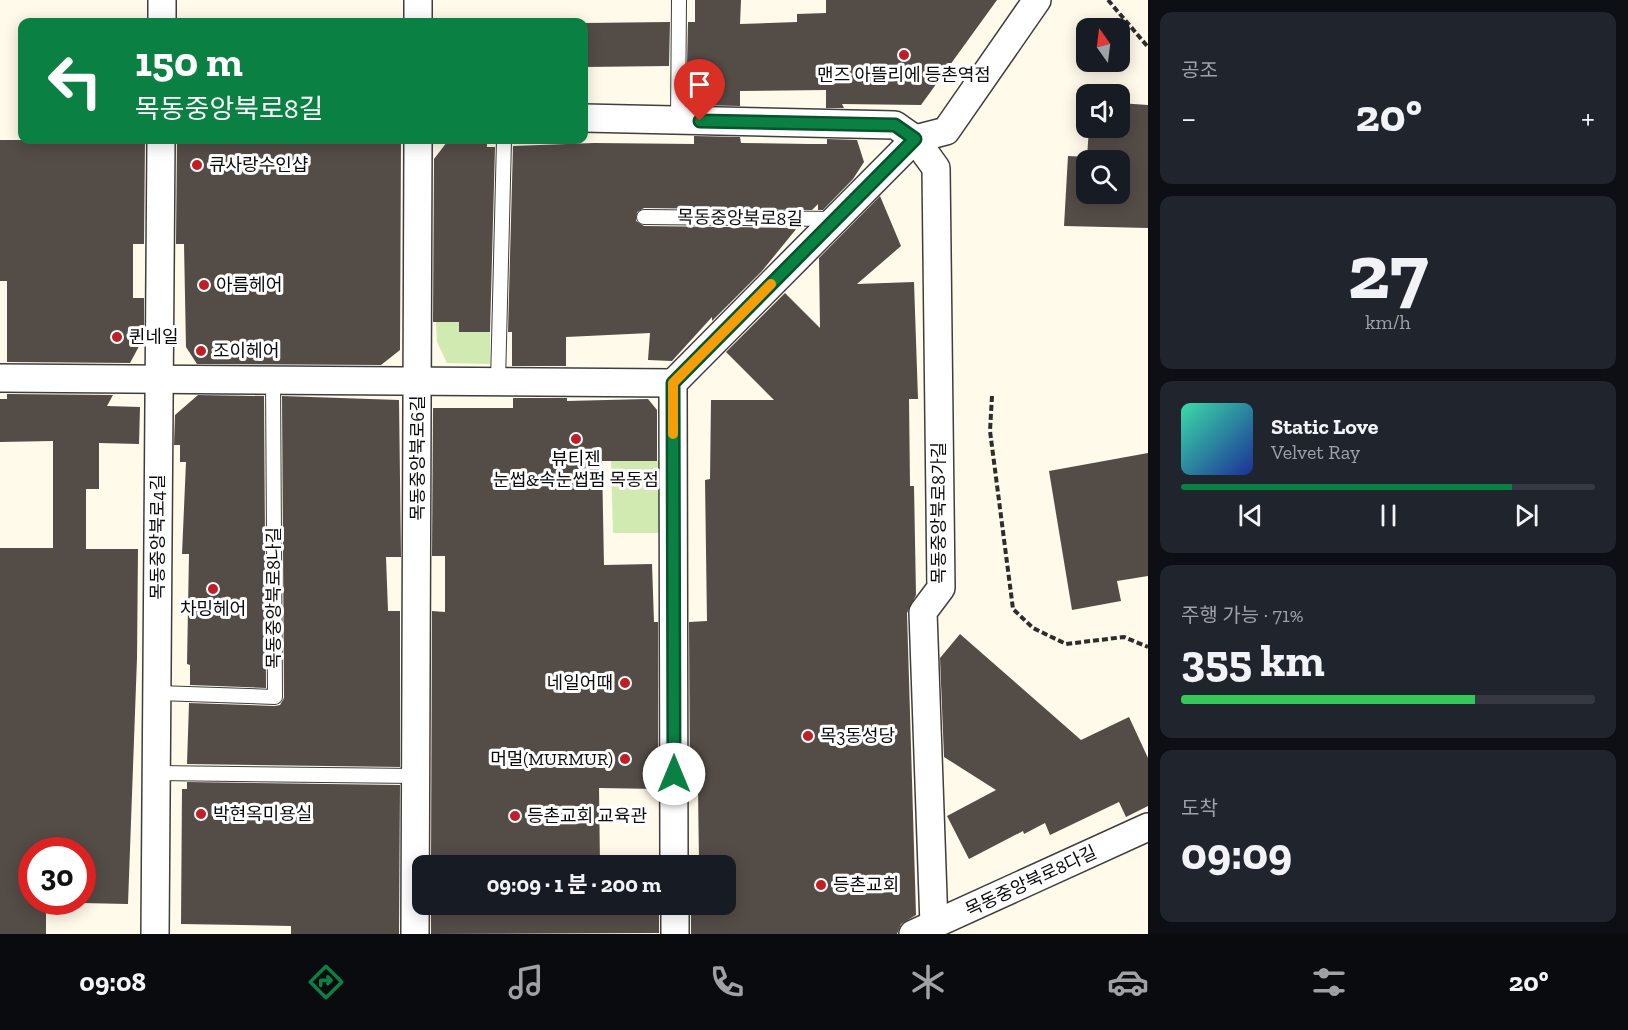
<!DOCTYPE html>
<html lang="ko">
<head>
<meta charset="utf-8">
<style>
	:root { --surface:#171b24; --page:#20242c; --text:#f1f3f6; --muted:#9ea1a6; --line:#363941; --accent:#0b8043 }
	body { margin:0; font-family:"Zilla Slab","Noto Sans KR",serif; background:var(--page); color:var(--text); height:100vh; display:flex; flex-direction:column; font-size:22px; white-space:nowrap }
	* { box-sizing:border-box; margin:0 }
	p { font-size:20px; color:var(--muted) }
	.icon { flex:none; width:33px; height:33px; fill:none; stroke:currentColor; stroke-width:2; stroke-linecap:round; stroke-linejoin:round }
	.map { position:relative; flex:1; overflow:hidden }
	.sheet { display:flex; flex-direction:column; gap:12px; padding:12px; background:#0d0f14; width:480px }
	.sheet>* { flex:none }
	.hud { position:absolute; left:18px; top:18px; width:570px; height:126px; border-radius:12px; box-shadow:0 3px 15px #0003; background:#0b8043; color:#fff; overflow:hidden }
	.needle { width:39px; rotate:346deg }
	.fabs { position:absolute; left:1076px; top:18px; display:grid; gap:12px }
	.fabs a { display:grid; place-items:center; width:54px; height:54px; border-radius:12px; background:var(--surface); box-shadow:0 3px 15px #0003; font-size:30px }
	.speed { position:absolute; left:18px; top:837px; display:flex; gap:12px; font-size:30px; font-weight:700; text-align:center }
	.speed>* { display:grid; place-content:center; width:78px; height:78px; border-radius:50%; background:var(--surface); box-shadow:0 3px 15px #0003; line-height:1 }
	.speed .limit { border:9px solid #d22; background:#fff; color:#111 }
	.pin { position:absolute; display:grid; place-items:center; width:51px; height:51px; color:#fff; margin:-62px -26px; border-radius:50% 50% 50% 0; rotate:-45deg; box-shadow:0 0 6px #0007 }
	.pin .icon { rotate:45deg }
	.me { position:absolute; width:66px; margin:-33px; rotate:0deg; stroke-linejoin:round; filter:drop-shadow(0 0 4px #0008) }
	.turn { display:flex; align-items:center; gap:21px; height:126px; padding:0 18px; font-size:27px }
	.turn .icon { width:78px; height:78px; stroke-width:2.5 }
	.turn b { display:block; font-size:42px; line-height:51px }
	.big { font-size:45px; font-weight:700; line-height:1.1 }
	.sheet .tile { flex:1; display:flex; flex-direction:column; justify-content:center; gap:9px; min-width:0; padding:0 21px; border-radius:12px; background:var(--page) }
	.sheet .dial { align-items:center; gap:0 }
	.dial b { font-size:78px; line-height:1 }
	.song { display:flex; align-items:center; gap:18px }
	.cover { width:72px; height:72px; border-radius:9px; background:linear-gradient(135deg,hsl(160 70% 55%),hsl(230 70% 35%)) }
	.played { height:6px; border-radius:3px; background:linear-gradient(90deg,var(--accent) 80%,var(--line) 80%) }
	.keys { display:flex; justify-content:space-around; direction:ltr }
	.heat { display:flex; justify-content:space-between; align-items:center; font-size:33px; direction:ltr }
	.charge { height:9px; border-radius:4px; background:linear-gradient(90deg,#34c759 71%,var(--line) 0) }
	.trip { position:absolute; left:412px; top:855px; width:324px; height:60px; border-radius:12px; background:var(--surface); box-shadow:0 3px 15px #0003; font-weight:700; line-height:60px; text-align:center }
	.tab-bar { display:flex; height:96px; justify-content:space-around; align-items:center; background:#090b0e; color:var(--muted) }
	.tab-bar .icon { width:42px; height:42px }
	.tab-bar .on { color:var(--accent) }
	.tab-bar b { font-size:27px; color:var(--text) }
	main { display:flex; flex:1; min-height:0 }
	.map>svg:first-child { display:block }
</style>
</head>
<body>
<main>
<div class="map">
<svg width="1148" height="934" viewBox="0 0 1148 934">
	<rect width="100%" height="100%" fill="#fffae9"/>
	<g fill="#d0eab2">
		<path d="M436 322H459L460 332H490V364L447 363 437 342Z"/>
		<path d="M611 461H660L661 533H613Z"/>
	</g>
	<g fill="#544c47" fill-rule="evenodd">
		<path d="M695 0H741L740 24 797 22V14L826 13V0H997L921 105 842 104 844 108H826V90L740 91V106L693 105V65H687L688 22H695Z"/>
		<path d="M670 22 669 66 584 67V23Z"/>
		<path d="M1119 103 1148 105V228L1064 226 1068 156 1087 157 1089 128H1119ZM1086 160H1119V194H1086Z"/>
		<path d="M694 136 740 137 741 143 810 144H827V139L857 140 864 162 853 179 823 210H818V204L812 210 644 208 637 212 636 221 644 226 797 228 762 271 712 321V317L672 361 648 360 650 333 566 337V366H512V332H508L513 146 594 143 694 144Z"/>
		<path d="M0 140H145L144 244H133V298H144V337L130 363 7 362V281H0Z"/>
		<path d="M177 140H401L400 350 381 365 197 364 186 347 184 244H176Z"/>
		<path d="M447 142H487V147H495L490 332H459V322H433L434 159Z"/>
		<path d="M880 196 901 246 857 284 914 282 918 399H909L910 486H914L916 595 907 613 916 915 901 924 897 934H691V904H726V866H696V861H699L698 790H690L689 622 707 621 705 480 710 479 711 400H774L726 352 785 293 820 328 819 258Z"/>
		<path d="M7 394 113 395 107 406 140 407 139 444 99 443V489H86V549H138L137 658 128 904 82 903V850H32V902H46V934H0V548H53V441L0 442V399H7Z"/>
		<path d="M198 395 264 396 266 688 190 685V665L187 664 189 554H182L186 462H180V445H174L175 415Z"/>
		<path d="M282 396 399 400 401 557H386L388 611H400V767L187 764 189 703 275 706 280 705 284 698Z"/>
		<path d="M513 398H567V401L648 399 657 410V461H602L604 565 652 564 654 622H658V789L599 788 600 866H431L432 611 445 612V556H432L433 408H513Z"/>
		<path d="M1148 453V576L1117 581 1121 601 1072 610 1049 471Z"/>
		<path d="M960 634 1081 740 1129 717 1148 758V806L1126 817 1119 802 1050 835 1045 823 1024 834 1023 831 969 859 947 816 996 790 944 757 940 658Z"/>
		<path d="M187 782 400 785 399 934H291V926L181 924 182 789H187Z"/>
		<path d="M431 904H659V933L431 934Z"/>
	</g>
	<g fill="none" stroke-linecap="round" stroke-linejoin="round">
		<g stroke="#3e3e3e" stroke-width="16">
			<g id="service">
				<path d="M678 120 679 0"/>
				<path d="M644 217 834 219"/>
				<path d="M498 382 504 140"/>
				<path d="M157 693 275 697 273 380"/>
				<path d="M156 773 416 776"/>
			</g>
		</g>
		<g stroke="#3e3e3e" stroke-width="30">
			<g id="minor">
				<path d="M418 0V22"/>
				<path d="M162 22V0"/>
				<path d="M584 118 895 125 915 139 936 168 941 588 923 612 934 925"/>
				<path d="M0 378 673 383"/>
				<path d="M674 866 673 383 915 139 946 131 1037 0"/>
				<path d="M675 904V934"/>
				<path d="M155 934 161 140"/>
				<path d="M415 934 418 140"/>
				<path d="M913 934 1148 827"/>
			</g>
		</g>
		<g stroke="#2d2d2d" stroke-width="4" stroke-dasharray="6 3" stroke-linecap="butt">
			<path d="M1108 0 1148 47"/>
			<path d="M992 396 990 431 1013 609 1033 628 1066 644 1124 637 1148 647"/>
		</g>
		<use href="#service" stroke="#fff" stroke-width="14"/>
		<use href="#minor" stroke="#fff" stroke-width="27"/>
	</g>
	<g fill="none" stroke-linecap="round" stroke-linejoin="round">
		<g stroke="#07532c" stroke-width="15">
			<path id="route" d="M674 774 673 383 915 139 895 125 700 121"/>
		</g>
		<use href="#route" stroke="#0b8043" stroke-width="10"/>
		<path stroke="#f59e0b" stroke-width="10" d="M673 434V383L771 284"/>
	</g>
	<g fill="#bf1f29" stroke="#fff" stroke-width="2">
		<circle cx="904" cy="55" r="6"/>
		<circle cx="197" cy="165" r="6"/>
		<circle cx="204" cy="285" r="6"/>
		<circle cx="117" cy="337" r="6"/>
		<circle cx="201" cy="351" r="6"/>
		<circle cx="576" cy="439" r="6"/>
		<circle cx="213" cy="589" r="6"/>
		<circle cx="625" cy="683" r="6"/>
		<circle cx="808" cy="736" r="6"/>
		<circle cx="625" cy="759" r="6"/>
		<circle cx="201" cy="814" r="6"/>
		<circle cx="515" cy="816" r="6"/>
		<circle cx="821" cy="885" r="6"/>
	</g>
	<g text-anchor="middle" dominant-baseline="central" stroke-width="6" stroke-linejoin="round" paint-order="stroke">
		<g font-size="18" fill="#0b0b0b" stroke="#fff" text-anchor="start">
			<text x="904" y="75" text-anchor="middle">맨즈 아뜰리에 등촌역점</text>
			<text x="209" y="165">큐사랑수인샵</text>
			<text x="216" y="285">아름헤어</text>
			<text x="129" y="337">퀸네일</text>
			<text x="213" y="351">조이헤어</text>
			<text x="576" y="459" text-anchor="middle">뷰티젠<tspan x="576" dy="21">눈썹&amp;속눈썹펌 목동점</tspan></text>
			<text x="213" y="609" text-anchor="middle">차밍헤어</text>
			<text x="613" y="683" text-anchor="end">네일어때</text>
			<text x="820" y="736">목3동성당</text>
			<text x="613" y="759" text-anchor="end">머멀(MURMUR)</text>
			<text x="213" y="814">박현옥미용실</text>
			<text x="527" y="816">등촌교회 교육관</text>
			<text x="833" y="885">등촌교회</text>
		</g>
		<g font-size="18" fill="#0b0b0b" stroke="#fff">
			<text transform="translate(740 218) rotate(1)">목동중앙북로8길</text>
			<text transform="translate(418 458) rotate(-90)">목동중앙북로6길</text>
			<text transform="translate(939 513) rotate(-90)">목동중앙북로8가길</text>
			<text transform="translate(158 537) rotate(-90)">목동중앙북로4길</text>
			<text transform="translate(274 598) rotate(-90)">목동중앙북로8나길</text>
			<text transform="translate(1031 881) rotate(-25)">목동중앙북로8다길</text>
		</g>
	</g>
</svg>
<div class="fabs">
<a><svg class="needle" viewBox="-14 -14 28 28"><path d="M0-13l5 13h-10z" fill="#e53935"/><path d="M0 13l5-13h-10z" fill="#9ea1a6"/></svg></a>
<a><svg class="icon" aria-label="sound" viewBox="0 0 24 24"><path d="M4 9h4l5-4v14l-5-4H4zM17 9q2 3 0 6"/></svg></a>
<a><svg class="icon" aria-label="search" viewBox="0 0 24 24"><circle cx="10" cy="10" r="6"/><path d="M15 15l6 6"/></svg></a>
</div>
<div class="speed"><div class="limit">30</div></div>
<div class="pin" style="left:700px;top:121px;background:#d93025"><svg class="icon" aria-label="arrive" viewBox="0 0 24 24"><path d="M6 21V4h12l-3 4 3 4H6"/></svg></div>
<svg class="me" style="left:674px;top:774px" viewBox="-20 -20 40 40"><circle r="19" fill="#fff"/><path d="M0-13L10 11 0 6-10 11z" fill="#0b8043"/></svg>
<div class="trip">09:09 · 1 분 · 200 m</div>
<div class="hud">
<div class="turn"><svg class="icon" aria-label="left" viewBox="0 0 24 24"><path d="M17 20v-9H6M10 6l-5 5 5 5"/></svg><div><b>150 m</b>목동중앙북로8길</div></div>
</div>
</div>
<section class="sheet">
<div class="tile"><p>공조</p>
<div class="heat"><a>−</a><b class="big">20°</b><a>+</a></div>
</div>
<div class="tile dial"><b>27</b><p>km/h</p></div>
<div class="tile">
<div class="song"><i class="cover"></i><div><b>Static Love</b><p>Velvet Ray</p></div></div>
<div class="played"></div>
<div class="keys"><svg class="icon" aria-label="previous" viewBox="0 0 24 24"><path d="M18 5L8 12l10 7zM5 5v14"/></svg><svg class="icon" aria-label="pause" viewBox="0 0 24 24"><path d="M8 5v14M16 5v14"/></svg><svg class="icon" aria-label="next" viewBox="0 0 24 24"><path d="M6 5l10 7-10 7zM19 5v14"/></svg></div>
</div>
<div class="tile"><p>주행 가능 · 71%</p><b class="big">355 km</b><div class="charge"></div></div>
<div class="tile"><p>도착</p><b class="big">09:09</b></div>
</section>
</main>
<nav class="tab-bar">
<b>09:08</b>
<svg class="icon on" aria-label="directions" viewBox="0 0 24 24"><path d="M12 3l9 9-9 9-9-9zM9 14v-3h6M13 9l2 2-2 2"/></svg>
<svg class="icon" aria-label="music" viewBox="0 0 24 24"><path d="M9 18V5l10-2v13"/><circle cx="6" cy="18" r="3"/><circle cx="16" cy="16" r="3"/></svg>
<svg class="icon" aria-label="phone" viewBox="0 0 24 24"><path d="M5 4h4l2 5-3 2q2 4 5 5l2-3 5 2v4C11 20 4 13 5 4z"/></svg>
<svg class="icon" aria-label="climate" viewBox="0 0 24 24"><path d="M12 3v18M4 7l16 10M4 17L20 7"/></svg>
<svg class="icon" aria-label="car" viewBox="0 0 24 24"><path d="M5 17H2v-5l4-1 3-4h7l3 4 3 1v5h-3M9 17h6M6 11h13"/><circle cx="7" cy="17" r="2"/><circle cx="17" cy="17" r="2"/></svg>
<svg class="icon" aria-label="filters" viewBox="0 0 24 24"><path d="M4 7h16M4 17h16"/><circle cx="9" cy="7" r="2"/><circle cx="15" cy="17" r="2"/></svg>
<b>20°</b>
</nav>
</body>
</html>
